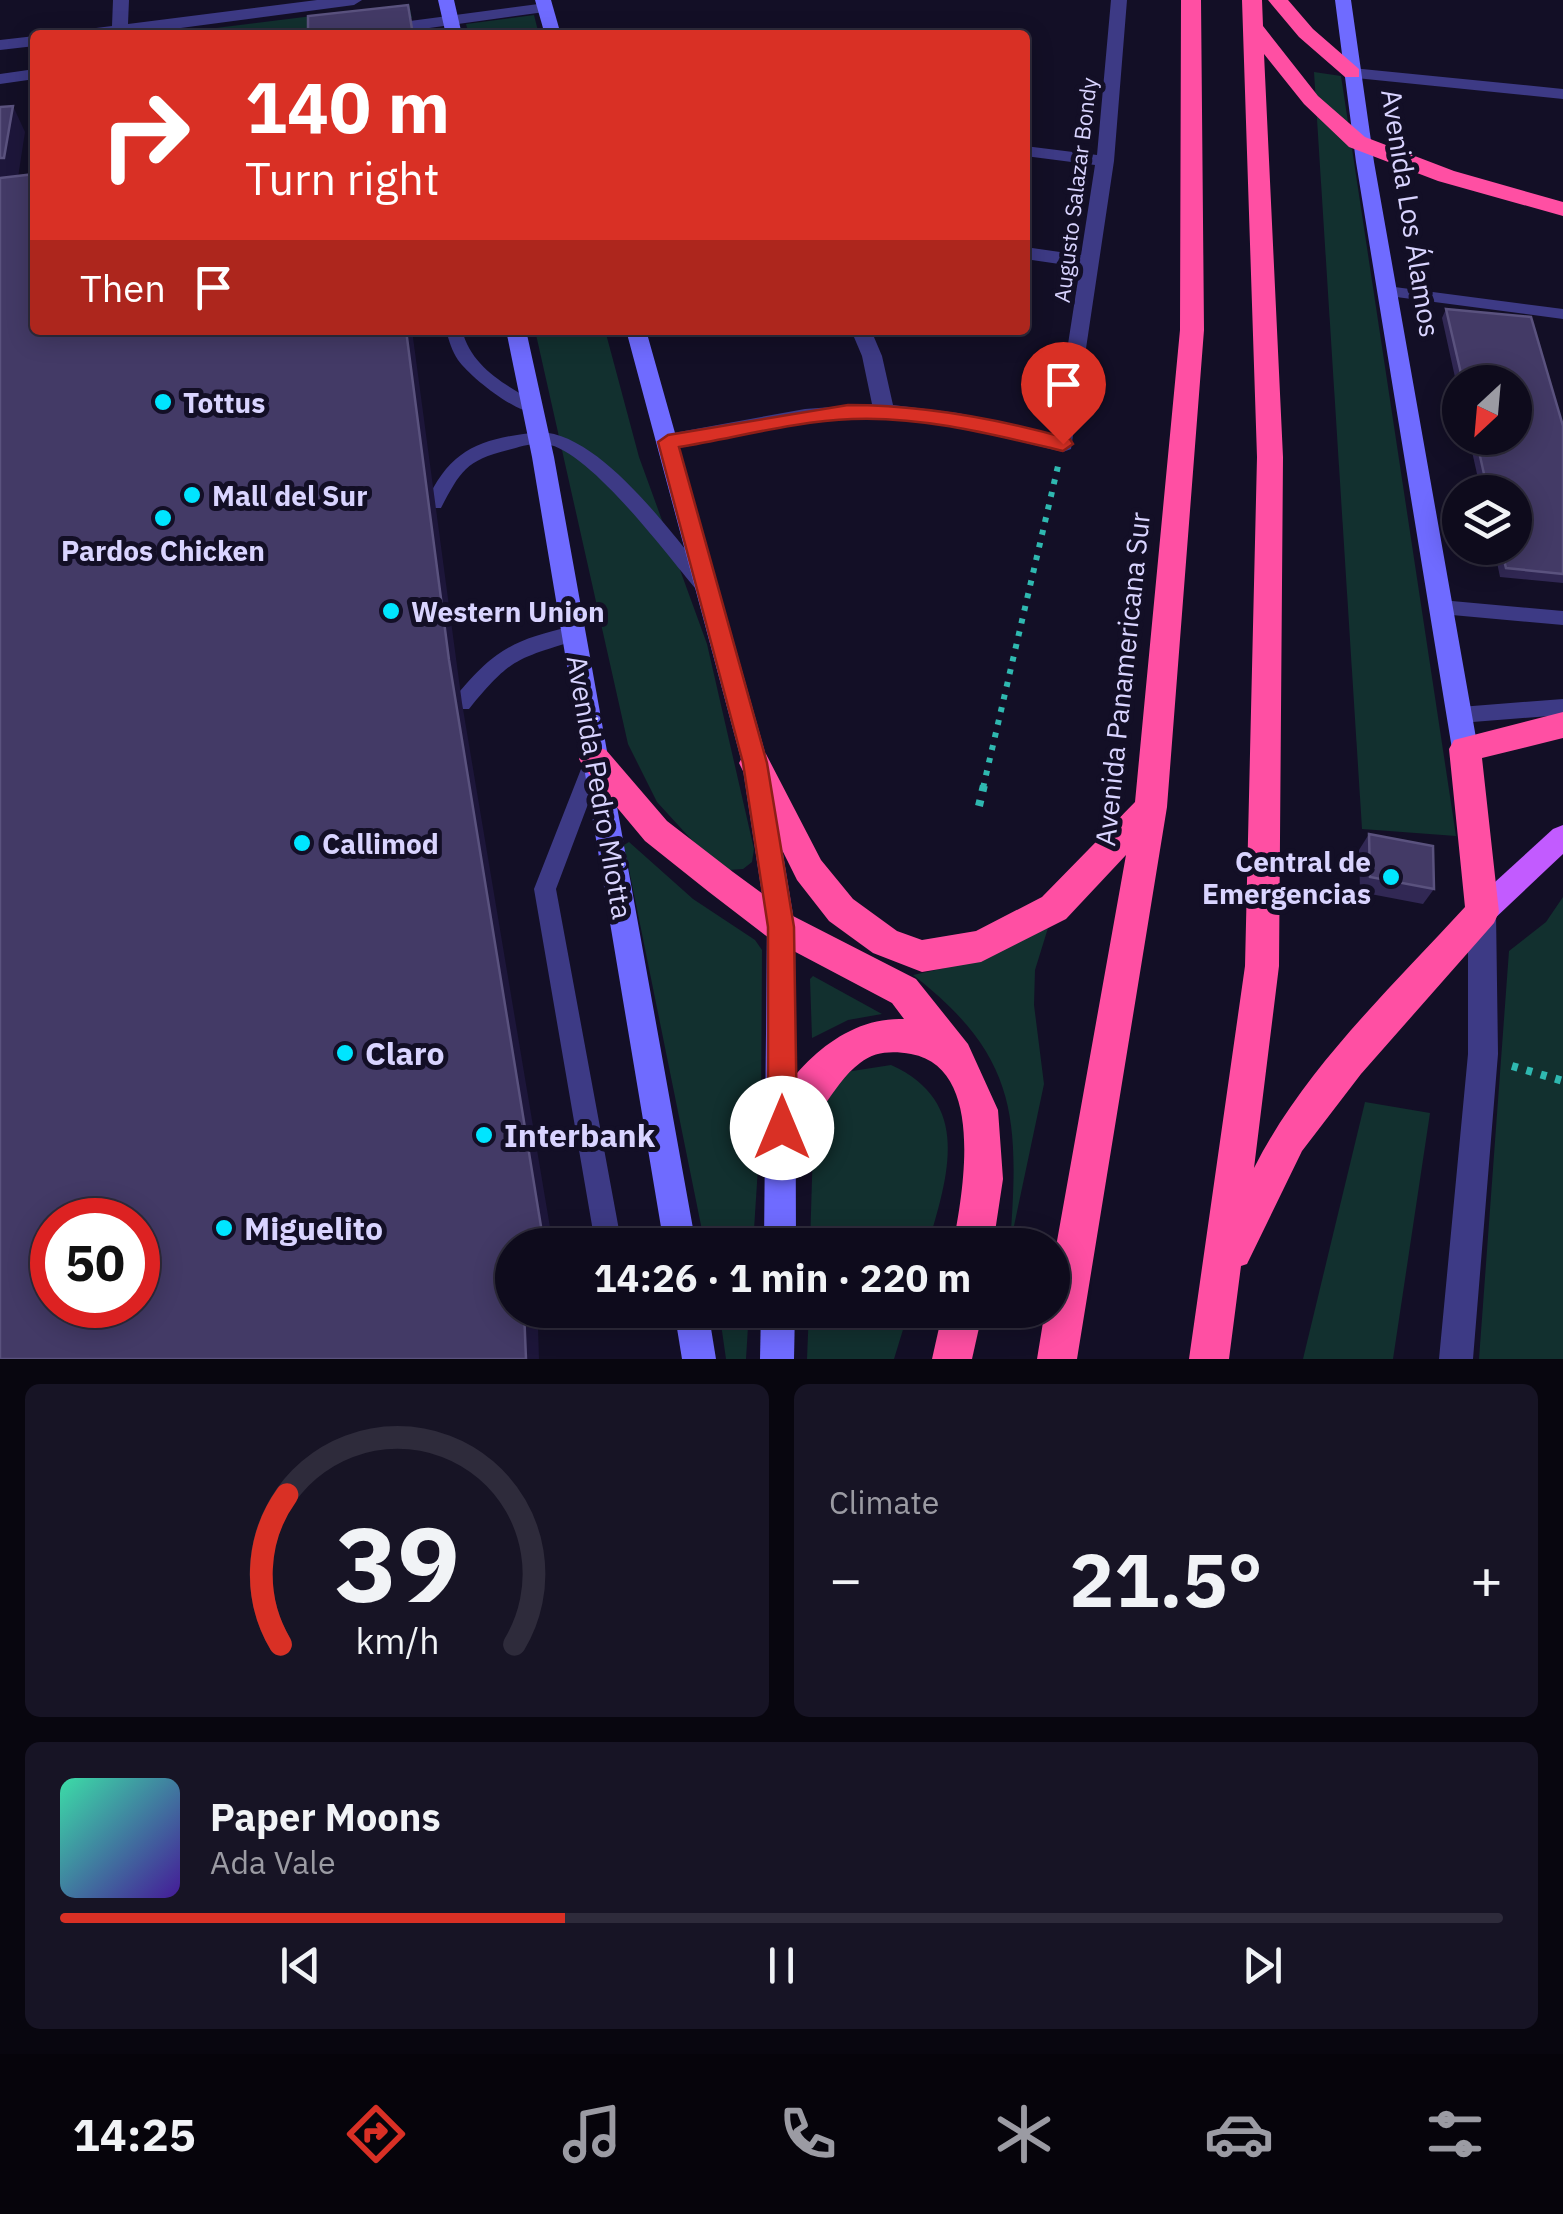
<!DOCTYPE html>
<html lang="en">
<head>
<meta charset="utf-8">
<style>
	:root { --surface:#0e0b1c; --page:#171425; --text:#f1f3f6; --muted:#9b9ba3; --line:#2e2b3b; --accent:#d93025 }
	body { margin:0; font-family:"IBM Plex Sans",sans-serif; background:var(--page); color:var(--text); height:100vh; display:flex; flex-direction:column; font-size:38px; white-space:nowrap }
	* { box-sizing:border-box; margin:0 }
	p { font-size:32px; color:var(--muted) }
	.icon { flex:none; width:55px; height:55px; fill:none; stroke:currentColor; stroke-width:2; stroke-linecap:round; stroke-linejoin:round }
	.map { position:relative; height:1359px; overflow:hidden }
	.sheet { display:flex; flex-direction:column; gap:25px; padding:25px; background:#08060f; flex:1 }
	.sheet>* { flex:none }
	.top-card { position:absolute; left:30px; top:30px; width:1000px; height:305px; border-radius:10px; box-shadow:0 5px 25px #0003,0 0 0 2px var(--line); background:#d93025; color:#fff; overflow:hidden }
	.needle { width:65px; rotate:206deg }
	.tools { position:absolute; left:1442px; top:365px; display:grid; gap:20px }
	.tools a { display:grid; place-items:center; width:90px; height:90px; border-radius:50%; background:var(--surface); box-shadow:0 5px 25px #0003,0 0 0 2px var(--line); font-size:50px }
	.speed { position:absolute; left:30px; top:1198px; display:flex; gap:20px; font-size:50px; font-weight:700; text-align:center }
	.speed>* { display:grid; place-content:center; width:130px; height:130px; border-radius:50%; background:var(--surface); box-shadow:0 5px 25px #0003,0 0 0 2px var(--line); line-height:1 }
	.speed .limit { border:15px solid #d22; background:#fff; color:#111 }
	.pin { position:absolute; display:grid; place-items:center; width:85px; height:85px; color:#fff; margin:-102px -42px; border-radius:50% 50% 50% 0; rotate:-45deg; box-shadow:0 0 10px #0007 }
	.pin .icon { rotate:45deg }
	.me { position:absolute; width:110px; margin:-55px; rotate:0deg; stroke-linejoin:round; filter:drop-shadow(0 0 8px #0008) }
	.turn { display:flex; align-items:center; gap:35px; height:210px; padding:0 50px; font-size:45px }
	.turn .icon { width:130px; height:130px; stroke-width:2.5 }
	.turn b { display:block; font-size:70px; line-height:85px }
	.then { display:flex; align-items:center; height:95px; padding:0 50px; background:#0003; gap:20px; font-size:38px }
	.big { font-size:75px; font-weight:700; line-height:1.1 }
	.sheet .tile { flex:1; display:flex; flex-direction:column; justify-content:center; gap:15px; min-width:0; padding:0 35px; border-radius:15px; background:var(--page) }
	.sheet .dial { align-items:center; gap:0 }
	.dial svg { height:260px; overflow:visible; fill:none; stroke:var(--line); stroke-width:7; stroke-linecap:round; text-anchor:middle }
	.dial text { fill:var(--text); stroke:none }
	.song { display:flex; align-items:center; gap:30px }
	.cover { width:120px; height:120px; border-radius:15px; background:linear-gradient(135deg,hsl(160 70% 55%),hsl(260 70% 35%)) }
	.played { height:10px; border-radius:5px; background:linear-gradient(90deg,var(--accent) 35%,var(--line) 35%) }
	.keys { display:flex; justify-content:space-around; direction:ltr }
	.heat { display:flex; justify-content:space-between; align-items:center; font-size:55px; direction:ltr }
	.sheet .tiles { flex:1; display:grid; gap:25px; grid-template-columns:1fr 1fr }
	.tile:last-child { grid-column:span 2 }
	.trip { position:absolute; left:495px; top:1228px; width:575px; height:100px; border-radius:50px; background:var(--surface); box-shadow:0 5px 25px #0003,0 0 0 2px var(--line); font-weight:700; line-height:100px; text-align:center }
	.menu { display:flex; height:160px; justify-content:space-around; align-items:center; background:#06040b; color:var(--muted) }
	.menu .icon { width:70px; height:70px }
	.menu .current { color:var(--accent) }
	.menu b { font-size:45px; color:var(--text) }
	.map>svg:first-child { display:block }
</style>
</head>
<body>
<div class="map">
<svg width="1563" height="1359" viewBox="0 0 1563 1359">
	<rect width="100%" height="100%" fill="#130f26"/>
	<g fill="#12302f">
		<path d="M409 4 412 18 275 35H160Z"/>
		<path d="M534 15 539 35H469L466 24Z"/>
		<path d="M1314 72 1341 76 1456 836 1362 829Z"/>
		<path d="M535 330H605L639 457 707 644 754 849 752 862 743 869 729 870 700 849 657 802 628 744Z"/>
		<path d="M629 842 693 899 755 940 762 950 761 1121 753 1245H705L624 845Z"/>
		<path d="M1563 897V1359H1479L1509 951 1546 922Z"/>
		<path d="M1048 928 1035 970 1034 1005 1044 1084 1010 1245C1019 1120 1019 1057 913 975L945 968Z"/>
		<path d="M813 976 882 1014 848 1020 812 1038 810 979Z"/>
		<path d="M891 1065C973 1102 948 1176 928 1245H810L814 1113 846 1072Z"/>
		<path d="M1365 1102 1430 1113 1393 1359H1303Z"/>
		<path d="M719 1310H749L746 1359H726Z"/>
		<path d="M809 1310H909L894 1359H807Z"/>
	</g>
	<g fill="none" stroke-linecap="round" stroke-linejoin="round">
		<path stroke="#2fb8b0" stroke-width="6" stroke-dasharray="5 8" stroke-linecap="butt" d="M983 788 1058 466"/>
		<g stroke="#2fb8b0" stroke-width="8" stroke-dasharray="6 9" stroke-linecap="butt">
			<path d="M979 806 984 785"/>
			<path d="M1512 1066 1563 1081"/>
		</g>
		<g fill="#3d3a85" fill-rule="evenodd">
			<path d="M618 31 626 32 628 35H611Z"/>
			<path d="M1387 286 1563 309V319L1381 295 1379 291Z"/>
			<path d="M446 330H462C472 369 507 385 539 405L542 409 539 413C519 416 471 378 458 360 452 351 449 341 446 330Z"/>
			<path d="M540 432C603 434 675 539 714 584L717 589 714 594H700C670 559 590 450 546 444 533 442 520 447 508 450 466 460 460 472 441 508H429L426 503C450 448 482 438 540 432Z"/>
			<path d="M1441 600 1563 611V625L1441 614 1431 607Z"/>
			<path d="M573 626 583 634 580 639C518 659 512 656 469 709H455L452 703 455 697C495 649 513 640 573 626Z"/>
			<path d="M1563 699V715L1460 723 1453 721 1450 715 1453 709 1460 707Z"/>
			<path d="M595 750 602 753 605 759 556 889 619 1230 628 1245H597L594 1237 534 889 585 759 588 753Z"/>
		</g>
		<g fill="#3d3a85" fill-rule="evenodd">
			<path d="M113 0H129L128 24 317 0H362L354 5 128 35H72L80 30 112 26Z"/>
			<path d="M1111 0H1127L1114 161 1071 449 1063 452C993 435 923 416 850 419 789 422 728 439 668 450L660 447 657 442 660 437 668 434 805 409 872 404 862 356 851 330H871L882 356 893 405 958 413 1054 434 1080 267 1025 259V247L1081 255 1095 165 1025 156V146L1097 155Z"/>
			<path d="M546 3 552 5V11L379 35H334L342 30Z"/>
			<path d="M35 36V46L0 50V40Z"/>
			<path d="M1352 68 1563 89V99L1346 77V69Z"/>
			<path d="M35 69V79L0 84V74Z"/>
			<path d="M1482 899 1492 903 1496 912 1498 1054 1473 1359H1439L1468 1054V912L1472 903Z"/>
		</g>
		<g fill="#6f6bff" fill-rule="evenodd">
			<path d="M438 0H454L462 35H446Z"/>
			<path d="M535 0H551L561 35H545Z"/>
			<path d="M1335 0H1351L1374 162 1478 749 1474 757 1465 760 1456 757 1452 749 1356 162Z"/>
			<path d="M506 330H526L554 457 696 1245H664L532 457Z"/>
			<path d="M626 330H646L768 763 795 927 796 1245H764L767 927 742 763Z"/>
			<path d="M674 1310H708L716 1359H682Z"/>
			<path d="M761 1310H795L794 1359H760Z"/>
		</g>
		<path fill="#c25bff" fill-rule="evenodd" d="M1563 825V854L1492 921 1482 925 1472 921 1468 912 1472 903 1553 829Z"/>
		<g fill="#ff4fa3" fill-rule="evenodd">
			<path d="M1181 0H1201L1204 330 1167 807 1077 1359H1037L1045 1310H1052V1269L1126 855 1066 919 981 962 922 972 873 953 829 921 797 880 739 763 744 754 755 750 766 754 821 860 853 899 897 931 922 940 976 931 1042 897 1135 802 1180 330Z"/>
			<path d="M1242 0H1262L1263 26 1318 96 1365 137 1454 171 1563 202V216L1438 181 1349 147 1304 104 1264 54 1283 457 1279 966 1254 1168C1304 1069 1390 989 1465 907L1449 749 1454 740 1563 712V738L1482 758 1499 912 1494 923 1361 1074 1302 1151 1247 1264 1241 1266 1229 1359H1189L1245 966 1257 457Z"/>
			<path d="M1268 0H1288L1313 29 1359 69V77H1345L1299 37Z"/>
			<path d="M595 746 606 750 667 821 733 872 793 916 916 979 968 1044 998 1110 1003 1179 993 1245H953C963 1192 986 1068 911 1054 893 1051 875 1051 860 1063 830 1085 816 1133 782 1146L769 1141 763 1128C786 1073 841 1016 904 1019L892 1003 769 938 709 892 645 841 584 768 579 759 584 750Z"/>
			<path d="M943 1310H983L972 1359H932Z"/>
		</g>
	</g>
	<g fill="#312854">
		<path d="M1446 309 1563 426V583L1500 577 1494 548H1515V492H1481L1469 438H1515V382H1460V400L1442 318Z"/>
		<path d="M1369 834 1434 889 1423 904 1360 892 1359 850Z"/>
	</g>
	<g fill="#1d163a">
		<path d="M13 106 25 132 17 184 0 186V158Z"/>
		<path d="M406 330H412L462 703 553 1245H544L449 660Z"/>
		<path d="M524 1310H533L538 1328 539 1359H526Z"/>
	</g>
	<g fill="#433a66" stroke="#5a527e" stroke-width="2.5" fill-rule="evenodd">
		<path d="M408 5 413 35H308V16Z"/>
		<path d="M13 106 4 158H0V107Z"/>
		<path d="M35 174V330H406L449 660 544 1245H512V1310H524L526 1359H0V178ZM52 1220H138V1305H52Z"/>
		<path d="M1446 309 1531 317 1563 426V574L1506 568 1501 548H1515V492H1488L1476 438H1515V382H1463Z"/>
		<path d="M1369 834 1433 846 1434 889 1370 877Z"/>
	</g>
	<path fill="#d93025" stroke="#8d1f18" stroke-width="2.5" d="M848 405C922 405 999 419 1070 439L1073 444 1063 451C995 435 923 416 852 419 795 421 735 438 679 447L767 763 794 927 797 1128 792 1138 782 1142 773 1138 768 1128V927L743 763 658 442 668 435Z"/>
	<g fill="#00e5ff" stroke="#130f26" stroke-width="4">
		<circle cx="163" cy="402" r="10"/>
		<circle cx="192" cy="495" r="10"/>
		<circle cx="163" cy="518" r="10"/>
		<circle cx="391" cy="611" r="10"/>
		<circle cx="302" cy="843" r="10"/>
		<circle cx="1391" cy="877" r="10"/>
		<circle cx="345" cy="1053" r="10"/>
		<circle cx="484" cy="1135" r="10"/>
		<circle cx="224" cy="1228" r="10"/>
	</g>
	<g text-anchor="middle" dominant-baseline="central" stroke-width="10" stroke-linejoin="round" paint-order="stroke">
		<g font-size="22" fill="#d9d4ff" stroke="#130f26">
			<text transform="translate(1075 190) rotate(-83)">Augusto Salazar Bondy</text>
		</g>
		<g font-size="28" fill="#d9d4ff" stroke="#130f26">
			<text transform="translate(1411 213) rotate(81)">Avenida Los Álamos</text>
			<text transform="translate(1122 679) rotate(-84)">Avenida Panamericana Sur</text>
			<text transform="translate(600 787) rotate(80)">Avenida Pedro Miotta</text>
		</g>
		<g font-size="28" font-weight="bold" fill="#d9d4ff" stroke="#130f26" text-anchor="start">
			<text x="183" y="402">Tottus</text>
			<text x="212" y="495">Mall del Sur</text>
			<text x="163" y="550" text-anchor="middle">Pardos Chicken</text>
			<text x="411" y="611">Western Union</text>
			<text x="322" y="843">Callimod</text>
			<text x="1371" y="861" text-anchor="end">Central de<tspan x="1371" dy="32">Emergencias</tspan></text>
		</g>
		<g font-size="32" font-weight="bold" fill="#d9d4ff" stroke="#130f26" text-anchor="start">
			<text x="365" y="1053">Claro</text>
			<text x="504" y="1135">Interbank</text>
			<text x="244" y="1228">Miguelito</text>
		</g>
	</g>
</svg>
<div class="tools">
<a><svg class="needle" viewBox="-14 -14 28 28"><path d="M0-13l5 13h-10z" fill="#e53935"/><path d="M0 13l5-13h-10z" fill="#9b9ba3"/></svg></a>
<a><svg class="icon" aria-label="layers" viewBox="0 0 24 24"><path d="M12 4l9 5-9 5-9-5zM3 14l9 5 9-5"/></svg></a>
</div>
<div class="speed"><div class="limit">50</div></div>
<div class="pin" style="left:1063px;top:444px;background:#d93025"><svg class="icon" aria-label="arrive" viewBox="0 0 24 24"><path d="M6 21V4h12l-3 4 3 4H6"/></svg></div>
<svg class="me" style="left:782px;top:1128px" viewBox="-20 -20 40 40"><circle r="19" fill="#fff"/><path d="M0-13L10 11 0 6-10 11z" fill="#d93025"/></svg>
<div class="trip">14:26 · 1 min · 220 m</div>
<div class="top-card">
<div class="turn"><svg class="icon" aria-label="right" viewBox="0 0 24 24"><path d="M7 20v-9h11M14 6l5 5-5 5"/></svg><div><b>140 m</b>Turn right</div></div>
<div class="then">Then<svg class="icon" aria-label="arrive" viewBox="0 0 24 24"><path d="M6 21V4h12l-3 4 3 4H6"/></svg></div>
</div>
</div>
<section class="sheet">
<div class="tiles">
<div class="tile dial"><svg viewBox="0 0 100 80">
<path d="M14 69A42 42 0 1 1 86 69"/>
<path d="M14 69A42 42 0 0 1 16 23" stroke="#d93025"/>
<text x="50" y="56" font-size="32" font-weight="700">39</text>
<text x="50" y="72" font-size="11">km/h</text>
</svg></div>
<div class="tile"><p>Climate</p>
<div class="heat"><a>−</a><b class="big">21.5°</b><a>+</a></div>
</div>
<div class="tile">
<div class="song"><i class="cover"></i><div><b>Paper Moons</b><p>Ada Vale</p></div></div>
<div class="played"></div>
<div class="keys"><svg class="icon" aria-label="previous" viewBox="0 0 24 24"><path d="M18 5L8 12l10 7zM5 5v14"/></svg><svg class="icon" aria-label="pause" viewBox="0 0 24 24"><path d="M8 5v14M16 5v14"/></svg><svg class="icon" aria-label="next" viewBox="0 0 24 24"><path d="M6 5l10 7-10 7zM19 5v14"/></svg></div>
</div>
</div>
</section>
<nav class="menu">
<b>14:25</b>
<svg class="icon current" aria-label="directions" viewBox="0 0 24 24"><path d="M12 3l9 9-9 9-9-9zM9 14v-3h6M13 9l2 2-2 2"/></svg>
<svg class="icon" aria-label="music" viewBox="0 0 24 24"><path d="M9 18V5l10-2v13"/><circle cx="6" cy="18" r="3"/><circle cx="16" cy="16" r="3"/></svg>
<svg class="icon" aria-label="phone" viewBox="0 0 24 24"><path d="M5 4h4l2 5-3 2q2 4 5 5l2-3 5 2v4C11 20 4 13 5 4z"/></svg>
<svg class="icon" aria-label="climate" viewBox="0 0 24 24"><path d="M12 3v18M4 7l16 10M4 17L20 7"/></svg>
<svg class="icon" aria-label="car" viewBox="0 0 24 24"><path d="M5 17H2v-5l4-1 3-4h7l3 4 3 1v5h-3M9 17h6M6 11h13"/><circle cx="7" cy="17" r="2"/><circle cx="17" cy="17" r="2"/></svg>
<svg class="icon" aria-label="filters" viewBox="0 0 24 24"><path d="M4 7h16M4 17h16"/><circle cx="9" cy="7" r="2"/><circle cx="15" cy="17" r="2"/></svg>
</nav>
</body>
</html>
